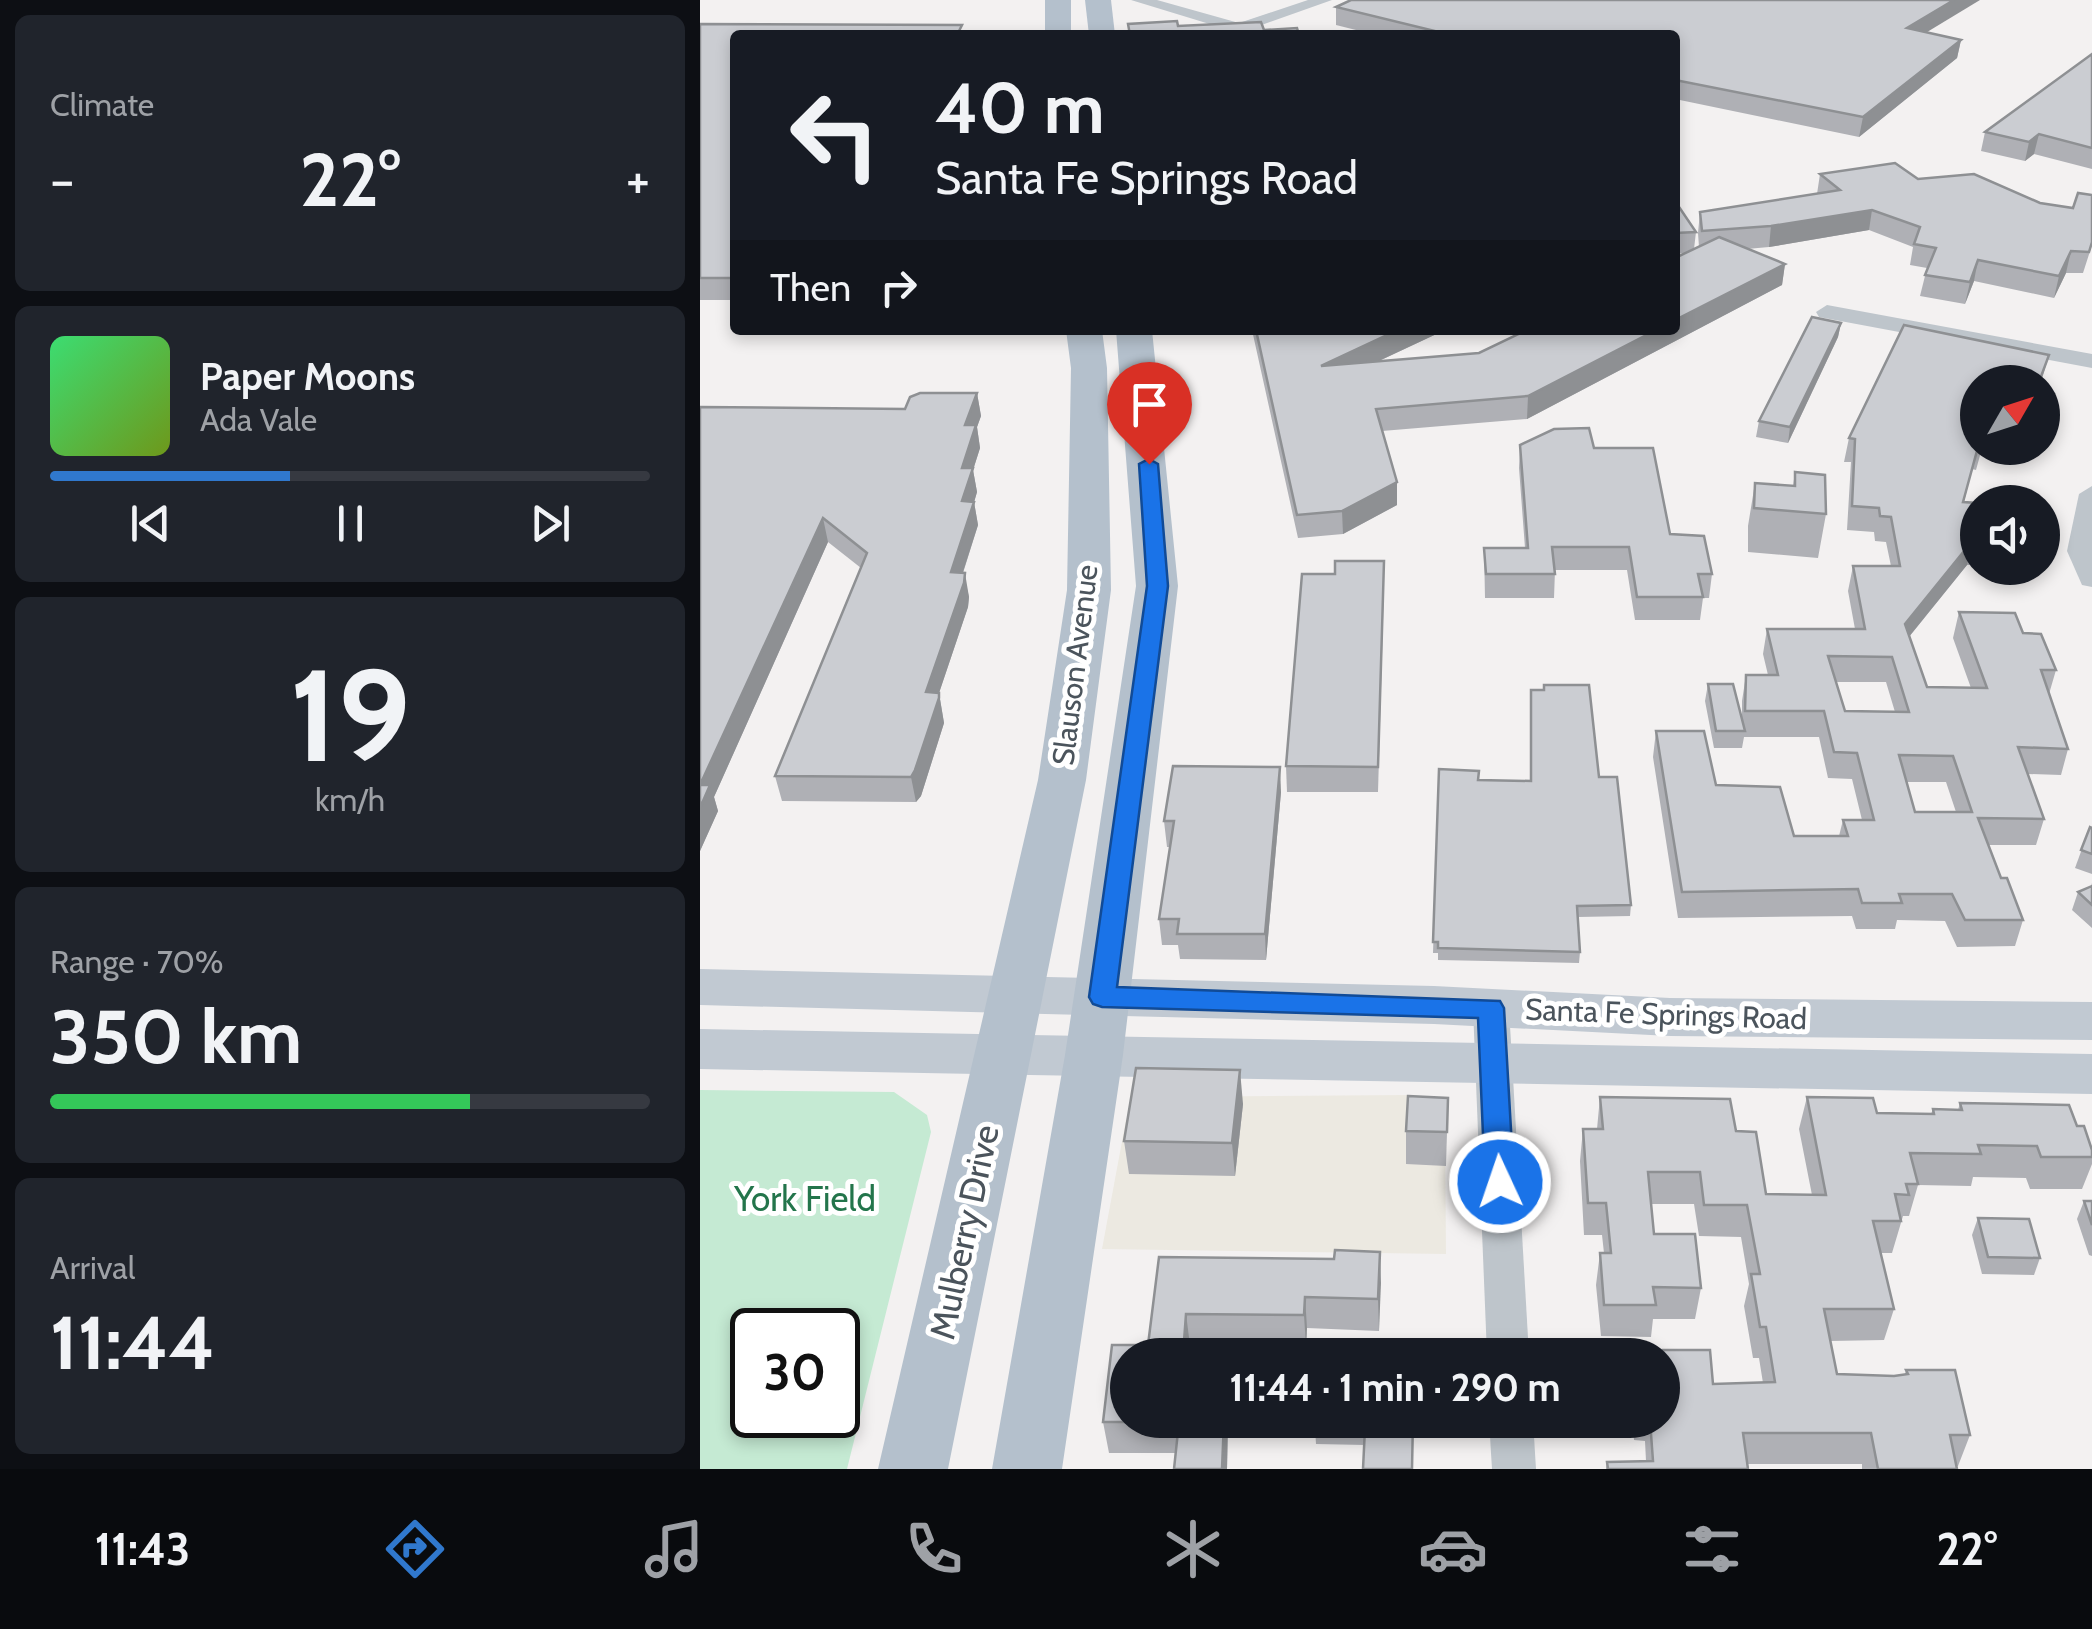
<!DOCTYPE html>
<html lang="en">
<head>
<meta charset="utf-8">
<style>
	:root { --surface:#171b24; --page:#20242c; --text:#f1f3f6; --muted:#9ea1a6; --line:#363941; --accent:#3078cd }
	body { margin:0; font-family:Cabin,sans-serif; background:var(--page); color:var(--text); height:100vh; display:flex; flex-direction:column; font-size:38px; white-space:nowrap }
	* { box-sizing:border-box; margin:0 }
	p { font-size:32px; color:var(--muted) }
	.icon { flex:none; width:55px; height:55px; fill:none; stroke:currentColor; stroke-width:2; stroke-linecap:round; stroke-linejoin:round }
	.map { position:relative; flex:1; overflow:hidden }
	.details { display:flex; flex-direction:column; gap:15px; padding:15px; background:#0d0f14; width:700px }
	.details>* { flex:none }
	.guide { position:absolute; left:30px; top:30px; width:950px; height:305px; border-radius:10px; box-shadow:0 5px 15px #0003; background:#171b24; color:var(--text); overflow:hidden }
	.needle { width:65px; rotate:51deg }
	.tools { position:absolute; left:1260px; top:365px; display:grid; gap:20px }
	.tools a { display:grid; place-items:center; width:100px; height:100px; border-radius:50%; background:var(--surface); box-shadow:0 5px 15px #0003; font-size:50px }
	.speed { position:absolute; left:30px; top:1308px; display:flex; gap:20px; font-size:50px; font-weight:700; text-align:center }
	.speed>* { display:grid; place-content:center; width:130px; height:130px; border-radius:50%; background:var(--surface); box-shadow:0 5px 15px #0003; line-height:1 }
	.speed .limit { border:5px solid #111; border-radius:15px; background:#fff; color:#111 }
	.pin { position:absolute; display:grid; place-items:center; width:85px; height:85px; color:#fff; margin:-102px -42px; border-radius:50% 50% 50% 0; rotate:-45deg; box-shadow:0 0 10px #0007 }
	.pin .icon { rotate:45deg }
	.me { position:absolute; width:110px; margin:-55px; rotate:357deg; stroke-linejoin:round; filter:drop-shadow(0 0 8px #0008) }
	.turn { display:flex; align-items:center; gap:35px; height:210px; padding:0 40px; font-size:45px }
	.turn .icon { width:130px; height:130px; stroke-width:2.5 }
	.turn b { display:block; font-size:70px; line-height:85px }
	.then { display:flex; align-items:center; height:95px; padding:0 40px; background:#0003; gap:20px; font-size:38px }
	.big { font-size:75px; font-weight:800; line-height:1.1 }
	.details .widget { flex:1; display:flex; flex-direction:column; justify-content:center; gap:15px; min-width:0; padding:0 35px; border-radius:15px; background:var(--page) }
	.details .dial { align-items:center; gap:0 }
	.dial b { font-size:130px; line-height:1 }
	.song { display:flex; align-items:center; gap:30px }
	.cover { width:120px; height:120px; border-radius:15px; background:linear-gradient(135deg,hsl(140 70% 55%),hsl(80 70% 35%)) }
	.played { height:10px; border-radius:5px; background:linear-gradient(90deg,var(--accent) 40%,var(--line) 40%) }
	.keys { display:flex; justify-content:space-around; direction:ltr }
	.heat { display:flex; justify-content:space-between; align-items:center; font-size:55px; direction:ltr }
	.charge { height:15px; border-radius:8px; background:linear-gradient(90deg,#34c759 70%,var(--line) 0) }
	.trip { position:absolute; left:410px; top:1338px; width:570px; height:100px; border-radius:50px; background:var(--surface); box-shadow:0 5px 15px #0003; font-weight:800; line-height:100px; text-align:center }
	.dock { display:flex; height:160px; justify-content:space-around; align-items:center; background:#090b0e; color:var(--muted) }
	.dock .icon { width:70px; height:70px }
	.dock .on { color:var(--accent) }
	.dock b { font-size:45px; color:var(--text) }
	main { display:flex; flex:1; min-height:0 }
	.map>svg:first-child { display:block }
</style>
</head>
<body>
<main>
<section class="details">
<div class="widget"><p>Climate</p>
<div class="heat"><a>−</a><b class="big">22°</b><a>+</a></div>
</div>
<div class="widget">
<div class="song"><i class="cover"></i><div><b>Paper Moons</b><p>Ada Vale</p></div></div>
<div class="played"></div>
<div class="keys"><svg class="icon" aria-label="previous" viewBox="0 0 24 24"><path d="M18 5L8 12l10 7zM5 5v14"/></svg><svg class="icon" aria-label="pause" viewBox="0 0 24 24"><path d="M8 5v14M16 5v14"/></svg><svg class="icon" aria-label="next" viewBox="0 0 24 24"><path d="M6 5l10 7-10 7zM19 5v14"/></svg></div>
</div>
<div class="widget dial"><b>19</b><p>km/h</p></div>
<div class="widget"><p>Range · 70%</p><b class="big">350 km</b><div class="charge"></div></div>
<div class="widget"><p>Arrival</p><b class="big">11:44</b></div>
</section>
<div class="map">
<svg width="1392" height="1469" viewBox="0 0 1392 1469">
	<rect width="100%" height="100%" fill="#f3f1f1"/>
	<path fill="#ece9e1" d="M710 1095 745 1125 746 1254 402 1249 426 1120 460 1097Z"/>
	<path fill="#c5ead3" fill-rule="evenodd" d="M0 1090 194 1092 227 1115 231 1132 147 1469H0ZM52 1330H138V1415H52Z"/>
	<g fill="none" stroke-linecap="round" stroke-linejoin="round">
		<g fill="#bec5cb" fill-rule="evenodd">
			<path d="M431 0H457L539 23 608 0H632L539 33Z"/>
			<path d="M1127 305 1392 354V368L1119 317 1116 312Z"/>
			<path d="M1392 486V587L1382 585 1367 551 1379 494Z"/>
			<path d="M791 995 803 999 809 1008 829 1355H787L773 1008 779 999Z"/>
			<path d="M789 1420H833L836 1469H792Z"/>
		</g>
		<g fill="#c1c9d2" fill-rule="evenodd">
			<path d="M0 969 734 986 970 998 1392 1002V1040L970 1036 734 1024 0 1005Z"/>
			<path d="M0 1029 1392 1054V1094L0 1069Z"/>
		</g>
		<g fill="#b4c0cc" fill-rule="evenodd">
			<rect x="345" y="0" width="26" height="35"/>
			<path d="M385 0H411L415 35H389Z"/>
			<path d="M366 330H402L407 368 411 590 386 780 248 1469H178L338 780 367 590 371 368Z"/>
			<path d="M416 330H452L478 586 423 1055 362 1469H292L365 1055 436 586Z"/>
		</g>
	</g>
	<g fill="#afb0b5" fill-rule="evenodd">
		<path d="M636 7 1227 32 1261 40 1257 58 1159 137 975 99V35H676L636 25Z"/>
		<path d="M0 24 35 35V300H0Z"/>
		<path d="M1392 54V169L1334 154 1325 161 1281 151 1285 132Z"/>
		<path d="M1120 174 1218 179 1392 245 1383 273H1366L1354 298 1274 281 1265 304 1220 296 1227 268 1210 265 1213 247 1169 230 1069 247 1047 249 1085 264 1082 285 827 419 682 431 697 482V505L643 534 598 538 552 330H745L679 361 779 353 986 253 975 254V201L996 232 994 249 999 247 998 233 1000 212 1117 194Z"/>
		<path d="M1141 323 1138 337 1088 443 1056 437 1059 421Z"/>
		<path d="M1204 325 1349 355 1341 382H1278V448H1282L1276 470 1272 469 1264 502 1278 503V565H1267L1209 637 1227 687 1271 688 1253 638 1259 612 1315 613 1323 633 1341 634 1356 670 1349 694 1368 749 1361 775 1328 774 1344 819 1336 845H1288L1301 878H1307L1323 920 1315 946 1257 947 1245 921 1197 920 1195 929H1156L1152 916 978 918 953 757 956 731H1004L1016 785 1080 787 1094 836H1139L1143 820H1162L1152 779 1128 778 1119 737H1044L1042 748H1014L1005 701 1008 684H1033L1042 719V701L1046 675H1068L1063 654 1067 629H1155L1148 591 1153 566H1191L1186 542 1175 541 1174 532 1147 530 1151 462H1144L1149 438ZM1136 682H1186L1195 712 1145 711ZM1207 782H1246L1256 812H1215Z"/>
		<path d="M277 393 281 416 277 427 280 448 273 470 277 492 274 502 278 525 263 573 269 597 268 607 239 693 244 723 221 796 216 802 82 801 75 776 161 568 128 542 14 797 18 811 0 851V407L205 409Z"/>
		<path d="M820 445 894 448 970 534 1012 574 1009 598H1003L1000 620H935L927 570H855L854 598H785L784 548H825L819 468Z"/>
		<path d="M1095 472 1126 514 1118 558 1048 552V526L1055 483 1093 486Z"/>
		<path d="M635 574 684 586 678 792H587L586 766Z"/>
		<path d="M739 769 778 780 830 781 899 777 931 905 930 916 878 917 880 952 879 963 738 960V953H733Z"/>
		<path d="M581 792 566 960 480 959 478 945H462L459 919 470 847H467L464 821Z"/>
		<path d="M1390 827 1392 828V874L1375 868Z"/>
		<path d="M1392 883V928L1372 910 1378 892 1391 887Z"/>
		<path d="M900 1097 1036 1131 1066 1194 1112 1195 1099 1129 1107 1097 1177 1113 1231 1114 1233 1109 1258 1110 1260 1103 1377 1126 1392 1150V1164L1382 1189H1330L1326 1178 1273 1177 1271 1186 1218 1185 1209 1216H1203L1192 1253H1180L1194 1309 1184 1340 1130 1341 1137 1374 1194 1376 1205 1374 1206 1370 1270 1435 1258 1466H1256L1257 1469H1162V1464H1047L1048 1469H906L907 1462 946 1461 945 1441 934 1440 932 1420H962L963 1350 1013 1384 1063 1383 1059 1358H1053L1044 1306 1049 1284 1041 1237 999 1236 994 1204H951L954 1234 1001 1288 995 1319H953L951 1337 901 1336 896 1285 900 1253H904L902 1235H884L880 1161 883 1129H897Z"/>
		<path d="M748 1098 746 1166 706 1164V1131Z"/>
		<path d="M543 1104 535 1176 429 1174 424 1141Z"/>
		<path d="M1384 1201H1392V1256L1389 1255 1377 1219Z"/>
		<path d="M1278 1218 1340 1258 1334 1275 1282 1274 1272 1235Z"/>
		<path d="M680 1252 679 1331 607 1328 606 1346 490 1345 428 1420H528L527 1469 476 1453H409L403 1422 448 1345 459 1257 634 1259Z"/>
		<path d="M713 1420 665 1445 616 1444 615 1427Z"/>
	</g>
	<g fill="#8e9093">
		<path d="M1254 0H1280L1204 46 1207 28Z"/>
		<path d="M1261 40 1257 58 1159 137 1163 117Z"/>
		<path d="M1339 134 1334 154 1325 161 1329 142Z"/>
		<path d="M1172 210 1169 230 1069 247 1071 226Z"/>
		<path d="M1371 251 1366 273 1354 298 1359 276Z"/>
		<path d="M1278 260 1274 281 1265 304 1270 282Z"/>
		<path d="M1085 264 1082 285 827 419 828 396 956 330H975V320Z"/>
		<path d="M1141 323 1138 337 1088 443 1090 427Z"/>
		<path d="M698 330H745L621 388V366Z"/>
		<path d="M277 393 281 416 277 427 280 448 273 470 277 492 273 506 274 502 278 525 255 597 251 572 262 501V468L265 425Z"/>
		<path d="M697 482V505L643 534 642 511Z"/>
		<path d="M123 518 128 542 14 797 18 811 0 851V785Z"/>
		<path d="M1273 540 1267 565 1199 649 1205 624Z"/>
		<path d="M265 573 269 597 268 607 239 693 244 723 221 796 216 802 211 777 226 692Z"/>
		<path d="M580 767 581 792 566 960 565 934Z"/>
		<path d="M540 1070 543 1104 535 1176 532 1143Z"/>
		<path d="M680 1252 681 1283 679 1331 678 1299Z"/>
		<path d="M605 1297 607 1328 606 1346 604 1315Z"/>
		<path d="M486 1314 490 1345 489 1355H483Z"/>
		<path d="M524 1420H528L527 1469H522Z"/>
	</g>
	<g fill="#cbcdd2" stroke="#8e9093" stroke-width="2.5" fill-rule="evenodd">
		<path d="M651 0H1254L1207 28 1261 40 1163 117 975 80V35H751L636 7Z"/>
		<path d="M477 21 478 26 561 22 564 30 597 28 599 35H430L428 24Z"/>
		<path d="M0 24 262 25 257 35H35V278H0Z"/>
		<path d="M1392 54V148L1339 134 1329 142 1285 132Z"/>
		<path d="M1195 163 1218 179 1274 174 1340 203 1373 208 1378 193 1392 195V242L1389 252 1371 251 1359 276 1278 260 1270 282 1225 275 1236 248 1214 244 1220 227 1172 210 1071 226 1002 231 1000 212 1140 190 1120 174Z"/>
		<path d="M975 201 996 232 975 233Z"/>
		<path d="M1019 237 1085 264 975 320V258Z"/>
		<path d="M1112 317 1141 323 1090 427 1059 421Z"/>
		<path d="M1204 325 1349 355 1339 382H1278V447L1263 502 1278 503V540H1273L1205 624 1227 687 1287 688 1259 612 1315 613 1323 633 1341 634 1356 670H1341L1368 749 1318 747 1344 819 1278 818 1301 878H1307L1323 920H1265L1252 894H1199L1202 903H1162L1158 889 982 892 956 731H1004L1016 785 1080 787 1094 836H1148L1143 820H1174L1157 753 1134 752 1124 711H1045L1046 675H1078L1067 629H1165L1153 566H1200L1191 517 1180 516 1179 508 1152 506 1155 439 1149 438ZM1128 656 1192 657 1209 712 1145 711ZM1199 755 1253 756 1272 812H1215Z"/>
		<path d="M556 330H698L621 366 779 353 827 330H956L828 396 676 409 697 482 642 511 597 515Z"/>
		<path d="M1342 391 1354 394 1346 422 1342 421Z"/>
		<path d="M220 393H277L265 425H276L262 468H273L262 501 274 502 251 572 265 573 264 583 226 692 239 693V698L215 770 211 777 75 776 167 553 123 518 0 785V407L205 409 210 397Z"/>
		<path d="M889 428 894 448H953L970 534 1004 536 1012 574H998L1003 597H937L929 547H852L855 574H786L784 548H828L820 445 854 429Z"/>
		<path d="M1095 472 1125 475 1126 514 1054 508 1055 483 1095 486Z"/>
		<path d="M635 561H684L678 767 586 766 602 574H635Z"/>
		<path d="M1008 684H1033L1045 731H1016Z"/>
		<path d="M844 685H889L899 777H917L931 905 877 906 880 952 738 948V942H733L739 769 779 771 778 780 831 781V690H844Z"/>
		<path d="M473 766 580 767 565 934H477L479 919H459L474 821H464Z"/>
		<path d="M0 785H10L0 808Z"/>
		<path d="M1390 827 1392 828V854L1381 850Z"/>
		<path d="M1392 886V905L1378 892Z"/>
		<path d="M436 1068 540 1070 532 1143 424 1141Z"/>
		<path d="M708 1096 748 1098 747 1132 706 1131Z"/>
		<path d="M900 1097 1030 1099 1036 1131 1056 1132 1066 1194 1126 1195 1107 1097 1173 1098 1177 1113 1234 1114 1233 1109 1262 1110 1260 1103 1369 1105 1377 1126H1384L1392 1150V1157H1341L1337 1146 1278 1145 1281 1154 1210 1153 1218 1184H1206L1209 1195 1195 1194 1201 1221H1173L1194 1309H1124L1137 1374 1194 1376 1208 1374 1206 1370H1255L1270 1435H1250L1257 1469H1178L1171 1433H1043L1048 1469H908L907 1462 953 1461 950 1420H962V1373H965L963 1350H1010L1013 1384 1075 1382 1066 1327H1060L1051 1274H1060L1047 1205H1004L1000 1172H948L954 1234H995L1001 1288 953 1287 956 1305H904L900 1253H911L906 1203H888L883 1129H903Z"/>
		<path d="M1384 1201H1392V1225Z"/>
		<path d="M1278 1218 1329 1219 1340 1258 1288 1257Z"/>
		<path d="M635 1250 680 1252 678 1299 605 1297 604 1315 486 1314 483 1355H428V1420H524L522 1469H474L479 1422H403L412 1345H448L459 1257 634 1259Z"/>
		<path d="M615 1420H713L712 1469H663L665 1428 615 1427Z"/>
	</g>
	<path fill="#1a73e8" stroke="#114b97" stroke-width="2.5" d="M449 459 458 464 468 586 417 987 800 1001 804 1008 814 1182 810 1191 800 1195 789 1191 785 1182 778 1018 402 1007 393 1004 389 997 447 586 439 464Z"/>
	<g text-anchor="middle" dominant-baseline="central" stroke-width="10" stroke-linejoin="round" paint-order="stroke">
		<g font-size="30" fill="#4b545c" stroke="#fff">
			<text transform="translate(375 665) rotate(-83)">Slauson Avenue</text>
			<text transform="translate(966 1014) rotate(2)">Santa Fe Springs Road</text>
		</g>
		<g font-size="35" fill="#23754b" stroke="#fff">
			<text x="105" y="1198">York Field</text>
		</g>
		<g font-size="35" fill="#4b545c" stroke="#fff">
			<text transform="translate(264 1232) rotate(-78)">Mulberry Drive</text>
		</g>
	</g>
</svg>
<div class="tools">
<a><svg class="needle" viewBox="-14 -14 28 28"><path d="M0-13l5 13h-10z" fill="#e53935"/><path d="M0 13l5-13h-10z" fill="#9ea1a6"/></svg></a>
<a><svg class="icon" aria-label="sound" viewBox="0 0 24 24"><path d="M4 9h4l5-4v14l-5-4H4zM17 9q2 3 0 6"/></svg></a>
</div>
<div class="speed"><div class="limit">30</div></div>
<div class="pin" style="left:449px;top:464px;background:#d93025"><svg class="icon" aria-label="arrive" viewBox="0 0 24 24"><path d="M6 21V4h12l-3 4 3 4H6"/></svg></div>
<svg class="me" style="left:800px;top:1182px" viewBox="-20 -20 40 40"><circle r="17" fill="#1a73e8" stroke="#fff" stroke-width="3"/><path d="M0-11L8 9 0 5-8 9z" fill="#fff"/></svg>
<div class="trip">11:44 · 1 min · 290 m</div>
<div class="guide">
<div class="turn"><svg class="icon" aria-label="left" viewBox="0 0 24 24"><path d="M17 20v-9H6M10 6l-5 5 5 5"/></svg><div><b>40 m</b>Santa Fe Springs Road</div></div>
<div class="then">Then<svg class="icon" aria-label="right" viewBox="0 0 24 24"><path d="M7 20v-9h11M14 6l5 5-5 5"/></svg></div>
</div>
</div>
</main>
<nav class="dock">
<b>11:43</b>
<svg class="icon on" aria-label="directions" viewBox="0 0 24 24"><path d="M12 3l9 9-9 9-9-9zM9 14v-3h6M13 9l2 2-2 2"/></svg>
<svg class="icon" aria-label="music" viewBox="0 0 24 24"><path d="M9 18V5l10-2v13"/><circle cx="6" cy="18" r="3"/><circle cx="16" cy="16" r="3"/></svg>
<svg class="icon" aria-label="phone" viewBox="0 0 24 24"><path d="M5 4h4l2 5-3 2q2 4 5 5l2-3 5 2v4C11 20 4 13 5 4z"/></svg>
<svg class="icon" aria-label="climate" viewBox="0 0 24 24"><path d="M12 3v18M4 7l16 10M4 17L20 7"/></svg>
<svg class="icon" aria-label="car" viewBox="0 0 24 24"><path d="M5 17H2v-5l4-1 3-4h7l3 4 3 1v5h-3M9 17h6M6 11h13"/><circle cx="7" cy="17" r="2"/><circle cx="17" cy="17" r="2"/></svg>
<svg class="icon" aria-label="filters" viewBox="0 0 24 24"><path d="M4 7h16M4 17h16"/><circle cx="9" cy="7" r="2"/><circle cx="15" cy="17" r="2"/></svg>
<b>22°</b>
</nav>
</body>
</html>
